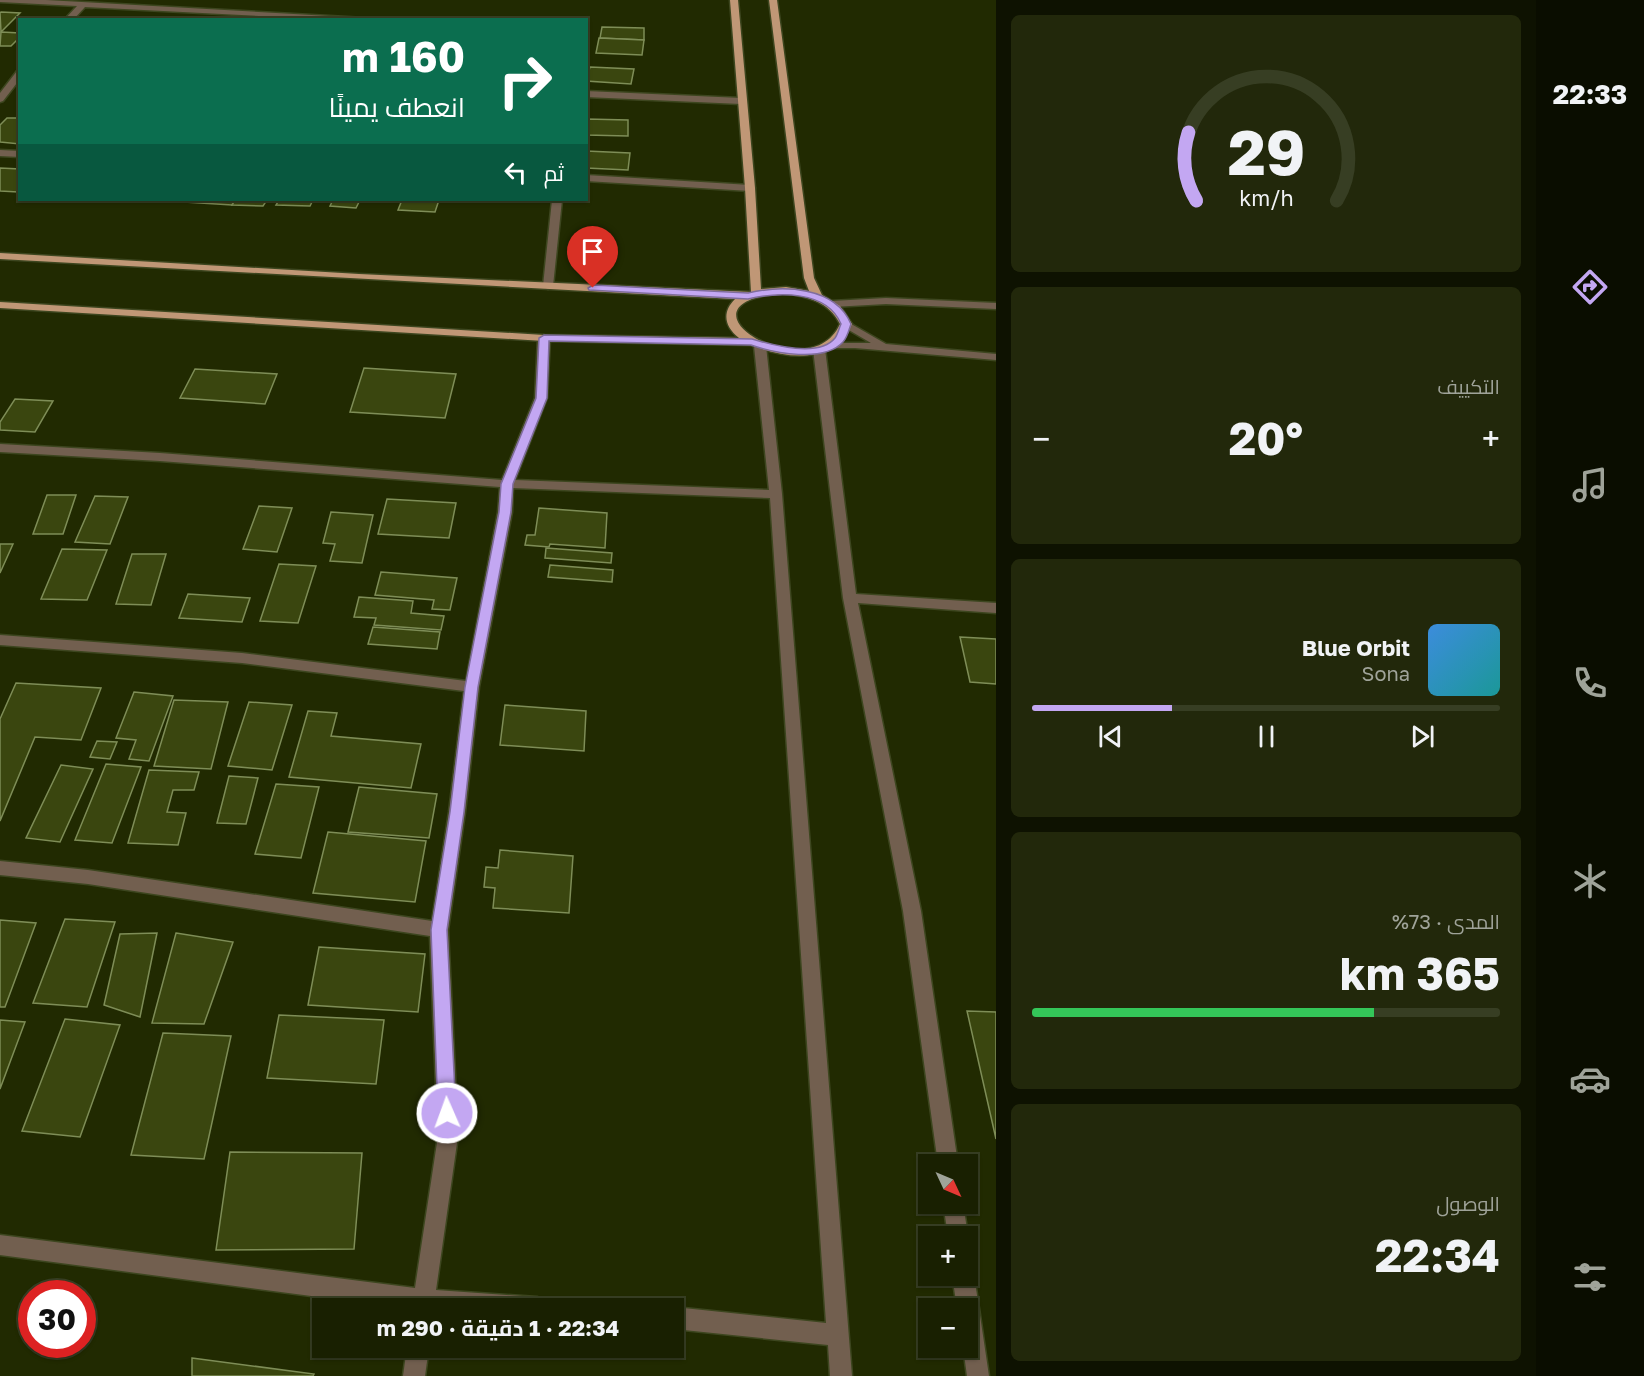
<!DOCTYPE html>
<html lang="ar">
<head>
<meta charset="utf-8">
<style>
	:root { --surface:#192001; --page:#22280b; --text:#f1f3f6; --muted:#9fa399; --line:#373e23; --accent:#c3a7f2 }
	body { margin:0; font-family:"Golos Text",Cairo,sans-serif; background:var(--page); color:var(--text); direction:rtl; height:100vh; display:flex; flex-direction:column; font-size:22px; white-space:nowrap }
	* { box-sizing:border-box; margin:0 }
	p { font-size:20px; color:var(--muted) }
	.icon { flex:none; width:33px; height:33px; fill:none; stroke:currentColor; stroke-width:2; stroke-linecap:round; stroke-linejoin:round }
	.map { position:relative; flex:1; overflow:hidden; direction:ltr }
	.side { display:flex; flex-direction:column; gap:15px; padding:15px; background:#0e1201; width:540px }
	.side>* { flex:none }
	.banner { position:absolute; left:18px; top:18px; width:570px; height:183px; border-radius:0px; box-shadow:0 2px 4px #0004,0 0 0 2px var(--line); direction:rtl; background:#0b6e4f; color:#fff; overflow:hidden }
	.needle { width:39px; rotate:134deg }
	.buttons { position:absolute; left:918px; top:1154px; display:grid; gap:12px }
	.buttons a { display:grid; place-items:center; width:60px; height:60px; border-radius:0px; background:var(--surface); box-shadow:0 2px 4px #0004,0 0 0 2px var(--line); font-size:30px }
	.speed { position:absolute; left:18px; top:1280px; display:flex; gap:12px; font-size:30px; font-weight:700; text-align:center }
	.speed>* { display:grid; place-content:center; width:78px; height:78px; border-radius:50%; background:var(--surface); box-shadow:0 2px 4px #0004,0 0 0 2px var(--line); line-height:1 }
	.speed .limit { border:9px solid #d22; background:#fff; color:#111 }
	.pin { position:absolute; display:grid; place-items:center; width:51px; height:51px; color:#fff; margin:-62px -26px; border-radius:50% 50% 50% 0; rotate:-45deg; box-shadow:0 0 6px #0007 }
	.pin .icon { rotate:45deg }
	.me { position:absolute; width:66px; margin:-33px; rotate:358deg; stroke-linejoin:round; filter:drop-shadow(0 0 4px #0008) }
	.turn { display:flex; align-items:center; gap:21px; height:126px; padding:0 24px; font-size:27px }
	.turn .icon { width:78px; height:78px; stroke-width:2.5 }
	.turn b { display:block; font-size:42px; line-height:51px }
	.then { display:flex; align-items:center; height:57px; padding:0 24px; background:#0003; gap:12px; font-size:22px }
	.big { font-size:45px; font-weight:700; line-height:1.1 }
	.side .widget { flex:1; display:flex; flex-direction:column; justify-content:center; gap:9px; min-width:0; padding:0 21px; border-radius:9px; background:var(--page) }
	.side .dial { align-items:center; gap:0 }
	.dial svg { height:156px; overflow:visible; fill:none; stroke:var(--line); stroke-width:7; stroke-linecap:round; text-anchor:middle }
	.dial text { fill:var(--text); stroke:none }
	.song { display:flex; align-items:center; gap:18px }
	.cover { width:72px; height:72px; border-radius:9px; background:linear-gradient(135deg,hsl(210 70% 55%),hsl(180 70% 35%)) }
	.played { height:6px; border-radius:3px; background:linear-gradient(90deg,var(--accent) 30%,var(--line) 30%) }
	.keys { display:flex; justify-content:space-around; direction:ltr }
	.heat { display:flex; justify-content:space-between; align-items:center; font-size:33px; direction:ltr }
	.charge { height:9px; border-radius:4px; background:linear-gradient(90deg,#34c759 73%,var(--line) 0) }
	.trip { position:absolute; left:312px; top:1298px; width:372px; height:60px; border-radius:0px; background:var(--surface); box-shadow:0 2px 4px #0004,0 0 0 2px var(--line); font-weight:700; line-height:60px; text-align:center; direction:rtl }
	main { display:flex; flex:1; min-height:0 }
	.menu { display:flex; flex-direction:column; width:108px; justify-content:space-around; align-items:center; background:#0a0d00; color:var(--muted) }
	.menu .icon { width:42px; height:42px }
	.menu .selected { color:var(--accent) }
	.menu b { font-size:27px; color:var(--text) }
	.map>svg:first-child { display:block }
</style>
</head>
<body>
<main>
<nav class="menu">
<b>22:33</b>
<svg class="icon selected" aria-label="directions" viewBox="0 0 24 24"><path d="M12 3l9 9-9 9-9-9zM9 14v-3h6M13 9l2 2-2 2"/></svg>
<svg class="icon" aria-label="music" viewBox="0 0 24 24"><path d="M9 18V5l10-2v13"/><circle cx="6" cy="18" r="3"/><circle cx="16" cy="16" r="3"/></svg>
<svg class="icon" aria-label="phone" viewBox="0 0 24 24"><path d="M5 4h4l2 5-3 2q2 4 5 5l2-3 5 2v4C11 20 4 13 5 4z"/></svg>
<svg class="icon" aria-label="climate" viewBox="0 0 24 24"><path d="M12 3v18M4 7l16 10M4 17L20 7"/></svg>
<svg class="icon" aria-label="car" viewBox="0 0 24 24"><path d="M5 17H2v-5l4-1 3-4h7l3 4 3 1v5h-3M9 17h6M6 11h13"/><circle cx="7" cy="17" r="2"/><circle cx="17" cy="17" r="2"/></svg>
<svg class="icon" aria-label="filters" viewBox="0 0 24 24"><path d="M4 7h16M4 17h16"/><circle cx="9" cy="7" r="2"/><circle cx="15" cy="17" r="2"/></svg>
</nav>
<section class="side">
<div class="widget dial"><svg viewBox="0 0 100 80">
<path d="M14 69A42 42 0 1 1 86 69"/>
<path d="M14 69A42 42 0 0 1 10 34" stroke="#c3a7f2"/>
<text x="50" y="56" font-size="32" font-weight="700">29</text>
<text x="50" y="72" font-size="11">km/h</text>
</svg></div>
<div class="widget"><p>التكييف</p>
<div class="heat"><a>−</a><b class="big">20°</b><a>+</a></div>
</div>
<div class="widget">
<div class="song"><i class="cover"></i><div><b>Blue Orbit</b><p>Sona</p></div></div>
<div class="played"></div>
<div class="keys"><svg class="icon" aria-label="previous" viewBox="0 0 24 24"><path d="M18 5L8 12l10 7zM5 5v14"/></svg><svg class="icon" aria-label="pause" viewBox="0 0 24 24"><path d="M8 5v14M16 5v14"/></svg><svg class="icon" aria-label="next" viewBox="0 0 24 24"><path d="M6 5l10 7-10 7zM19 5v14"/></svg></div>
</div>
<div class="widget"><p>المدى · 73%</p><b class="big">365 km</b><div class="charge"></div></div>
<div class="widget"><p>الوصول</p><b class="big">22:34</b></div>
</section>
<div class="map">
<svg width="996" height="1376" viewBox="0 0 996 1376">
	<rect width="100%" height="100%" fill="#212a01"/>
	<g fill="#3a460f" stroke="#7e8d57" stroke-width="1.5">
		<path d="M1 12 20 13 1 32 0 13Z"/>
		<path d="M602 27 644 28V40L600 38Z"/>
		<path d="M1 32 20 33V37L11 46H0Z"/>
		<path d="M599 38 644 40 642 55 596 53Z"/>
		<path d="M590 67 634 69 631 84 586 81Z"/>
		<path d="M7 118H20V144L0 142V125Z"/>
		<path d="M586 119 628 120V136L586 135Z"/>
		<path d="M586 151 630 153 628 170 586 168Z"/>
		<path d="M0 168 20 169 18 192 0 191Z"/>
		<path d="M186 200H235L232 205 185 202Z"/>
		<path d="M235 200H267L263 206 232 205Z"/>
		<path d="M279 200H313L310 206 276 205Z"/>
		<path d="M333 200H360L356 208 330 206Z"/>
		<path d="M402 200H439L435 212 398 210Z"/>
		<path d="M364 368 456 374 445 418 350 412Z"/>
		<path d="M195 369 277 374 265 404 180 398Z"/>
		<path d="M15 399 53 401 35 432 0 430V422Z"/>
		<path d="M47 495H76L63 534H33Z"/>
		<path d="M95 496 128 497 110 544 75 542Z"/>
		<path d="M387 499 456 503 449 538 378 534Z"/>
		<path d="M259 506 292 508 277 552 243 549Z"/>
		<path d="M539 508 607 513 605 548 550 544 549 547 525 545 527 535H535Z"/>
		<path d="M331 512 373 515 362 563 330 561 335 544 323 543Z"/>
		<path d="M0 544H13L0 573Z"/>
		<path d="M546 548 612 553 611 563 545 558Z"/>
		<path d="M62 549 107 550 87 600 41 599Z"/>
		<path d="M132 554H166L151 605 116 604Z"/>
		<path d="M279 564 316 566 298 623 260 621Z"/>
		<path d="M550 565 613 570 612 582 548 577Z"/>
		<path d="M381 572 457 578 450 610 432 609 434 600 375 595Z"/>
		<path d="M188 594 250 598 242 622 179 618Z"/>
		<path d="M359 597 413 601 411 613 444 616 441 630 374 625 376 618 354 617Z"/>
		<path d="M373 627 440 632 437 649 368 644Z"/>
		<path d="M960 637 996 639V684L970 682Z"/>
		<path d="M16 683 101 688 81 740 35 737 0 821V719Z"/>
		<path d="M134 692 173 696 149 761 129 759 136 740 116 738Z"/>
		<path d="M174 700 228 702 211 769 154 766Z"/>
		<path d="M249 702 292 705 272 770 228 766Z"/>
		<path d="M505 705 586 711 584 751 500 745Z"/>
		<path d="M308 711 337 713 331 736 421 744 411 788 289 777Z"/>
		<path d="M97 741 117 742 110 759 90 757Z"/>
		<path d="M106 764 141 767 112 843 75 840Z"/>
		<path d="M61 765 93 769 60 842 26 838Z"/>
		<path d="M149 770 199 772 194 790H173L167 812 186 813 178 845 128 843Z"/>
		<path d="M229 776 258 778 246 824 217 823Z"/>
		<path d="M276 784 319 787 301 858 255 854Z"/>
		<path d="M359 787 437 794 429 838 348 832Z"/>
		<path d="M328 832 426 841 415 902 313 893Z"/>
		<path d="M500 850 573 856 569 913 493 908 495 888 484 887 486 867 498 868Z"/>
		<path d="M65 919 115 922 87 1007 33 1003Z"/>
		<path d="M0 920 36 923 5 1007H0Z"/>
		<path d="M157 933 140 1017 104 1005 120 934Z"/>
		<path d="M176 933 233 942 204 1024 152 1023Z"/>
		<path d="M319 947 425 954 418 1012 308 1005Z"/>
		<path d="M967 1011 996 1012V1139Z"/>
		<path d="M279 1015 384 1020 376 1084 267 1078Z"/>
		<path d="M65 1019 120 1025 80 1137 22 1131Z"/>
		<path d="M0 1020 25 1022 0 1089Z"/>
		<path d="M163 1033 231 1036 204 1159 131 1155Z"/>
		<path d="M230 1152 362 1153 354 1249 216 1250Z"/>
		<path d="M192 1358 314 1374 313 1376H192Z"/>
	</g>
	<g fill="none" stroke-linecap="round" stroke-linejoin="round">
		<g stroke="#3d461f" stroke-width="3">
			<g id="minor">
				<path d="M0 0H46L400 20H339L85 7 73 20H64L77 6 0 2Z"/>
				<path d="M17 71H20V79L3 101 0 102V93Z"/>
				<path d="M586 91 741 98 745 101 741 104 586 97Z"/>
				<path d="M0 150 20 151V157L0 156Z"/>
				<path d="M586 175 750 185 755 188 750 191 586 181Z"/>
				<path d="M552 200H562L553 286 548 289 543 286Z"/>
				<path d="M886 298 996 303V309L886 304 832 307 827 304 832 301Z"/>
				<path d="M846 321 886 344 996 354V360L855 348H826L824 346 830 343H871L842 326V322Z"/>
				<path d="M544 335 550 338 547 398 515 480 769 490 754 346 760 343 766 346 782 494 852 1376H830L828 1345 674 1329 672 1308 674 1307 826 1323 770 498 513 488 512 512 479 687 465 812 448 930 458 1136 436 1290 537 1297 545 1300 548 1308H403L0 1255V1235L415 1288 438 1136 430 936 88 884 0 875V861L88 870 432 921 449 812 464 691 242 663 0 645V635L242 653 466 681 498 512 500 487 160 461 0 452V444L160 453 502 480 535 398 538 338Z"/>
				<path d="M819 346 825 349 856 594 996 603V613L858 603 921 911 958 1164H938L903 911 843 598 813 349Z"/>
				<path d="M943 1203H963L968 1236V1238V1236H948Z"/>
				<path d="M968 1266 974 1275 989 1376H967L963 1347H968V1308H957L952 1275H968Z"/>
				<path d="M407 1347H429L425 1376H403Z"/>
			</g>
		</g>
		<g stroke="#3d461f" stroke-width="3">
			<path id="major" d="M730 0H738L755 188 761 289 786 287 809 291 804 278 769 0H777L814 278 822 295 840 306 852 324C833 365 787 359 751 345L544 341 0 308V302L544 335 739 338C724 326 722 312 735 299L0 259V253L359 274 751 292 745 188ZM786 293C809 297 829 302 840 324 809 393 660 301 786 293Z"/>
		</g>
		<use href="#minor" fill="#725f4f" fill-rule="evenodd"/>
		<use href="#major" fill="#c09776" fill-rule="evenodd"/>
	</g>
	<path fill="#c3a7f2" stroke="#7f6d9d" stroke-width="1.5" d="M593 285 748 293C783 285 835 286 851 324 849 330 847 338 843 342 824 363 774 353 751 345L549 341 547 398 513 484 511 512 478 687 464 812 447 930 456 1113 453 1119 447 1122 440 1119 438 1113 431 930 450 812 465 687 499 512 501 484 536 398 539 338 544 335 752 339C772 345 819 358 835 338 838 334 839 328 841 324 827 290 778 292 748 299L589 290 588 288Z"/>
</svg>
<div class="buttons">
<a><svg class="needle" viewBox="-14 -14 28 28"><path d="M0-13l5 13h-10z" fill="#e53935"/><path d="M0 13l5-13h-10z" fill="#9fa399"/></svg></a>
<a>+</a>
<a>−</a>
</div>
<div class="speed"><div class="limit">30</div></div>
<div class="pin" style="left:593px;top:288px;background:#d93025"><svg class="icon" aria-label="arrive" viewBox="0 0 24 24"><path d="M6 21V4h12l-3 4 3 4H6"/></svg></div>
<svg class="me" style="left:447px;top:1113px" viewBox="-20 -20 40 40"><circle r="17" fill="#c3a7f2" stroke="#fff" stroke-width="3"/><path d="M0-11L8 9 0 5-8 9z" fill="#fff"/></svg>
<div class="trip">22:34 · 1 دقيقة · 290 m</div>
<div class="banner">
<div class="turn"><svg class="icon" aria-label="right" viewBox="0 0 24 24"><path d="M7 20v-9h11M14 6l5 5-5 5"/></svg><div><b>160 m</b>انعطف يمينًا</div></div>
<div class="then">ثم<svg class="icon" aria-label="left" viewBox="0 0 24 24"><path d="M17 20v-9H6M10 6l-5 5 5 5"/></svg></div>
</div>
</div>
</main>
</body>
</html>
